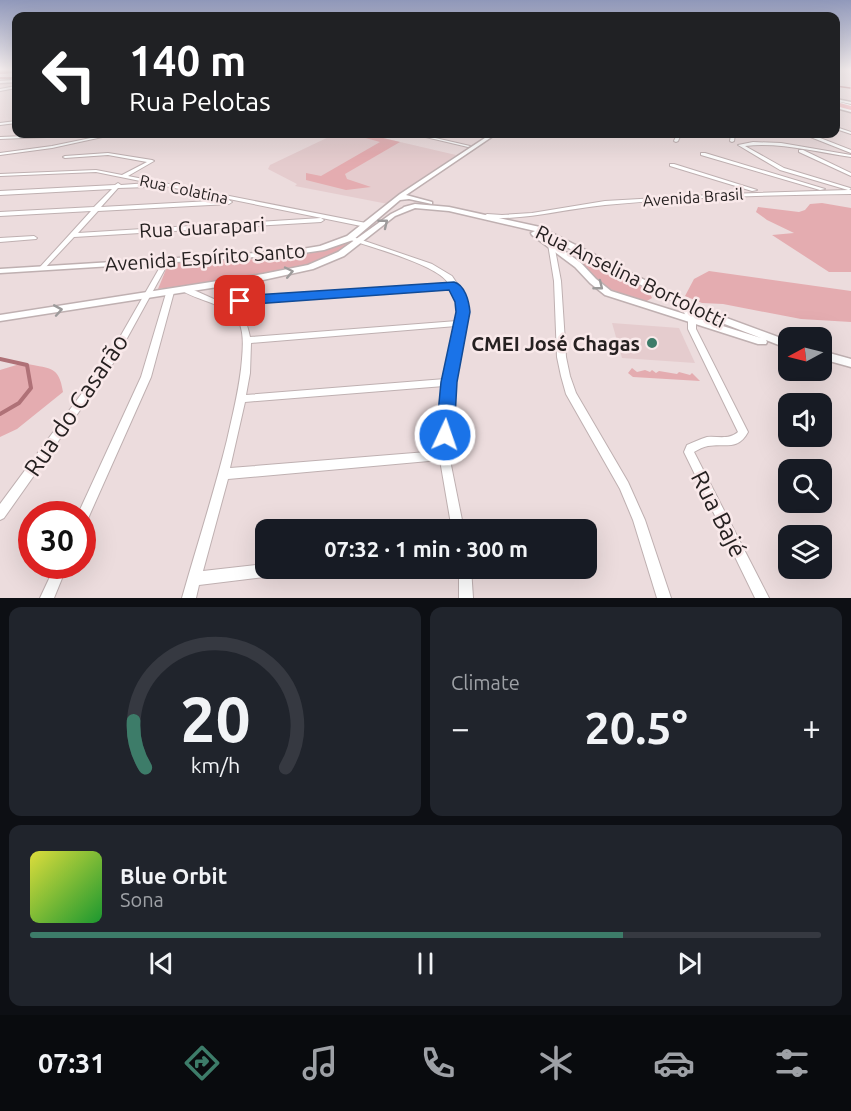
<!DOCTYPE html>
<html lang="en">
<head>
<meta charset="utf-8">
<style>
	:root { --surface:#171b24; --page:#20242c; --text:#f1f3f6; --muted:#9ea1a6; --line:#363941; --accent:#3d7c69 }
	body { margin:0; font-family:Ubuntu,sans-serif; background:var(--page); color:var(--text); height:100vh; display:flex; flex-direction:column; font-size:22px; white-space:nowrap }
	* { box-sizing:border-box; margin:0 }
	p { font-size:20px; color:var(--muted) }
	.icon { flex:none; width:33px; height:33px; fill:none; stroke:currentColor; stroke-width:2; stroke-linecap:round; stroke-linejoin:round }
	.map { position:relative; height:598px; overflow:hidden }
	.side { display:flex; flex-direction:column; gap:9px; padding:9px; background:#0d0f14; flex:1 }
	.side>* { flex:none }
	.top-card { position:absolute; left:12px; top:12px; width:828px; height:126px; border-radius:12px; box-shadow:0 6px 24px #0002; background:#202124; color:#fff; overflow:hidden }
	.needle { width:39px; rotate:263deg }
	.fabs { position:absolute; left:778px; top:327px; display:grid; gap:12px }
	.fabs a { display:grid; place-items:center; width:54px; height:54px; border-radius:12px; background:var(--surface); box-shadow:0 6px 24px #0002; font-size:30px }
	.speed { position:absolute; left:18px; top:501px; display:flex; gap:12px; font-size:30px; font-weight:700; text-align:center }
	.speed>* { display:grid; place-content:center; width:78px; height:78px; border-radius:50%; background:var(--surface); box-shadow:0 6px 24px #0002; line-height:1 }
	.speed .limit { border:9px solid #d22; background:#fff; color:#111 }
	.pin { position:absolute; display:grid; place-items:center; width:51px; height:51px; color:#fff; margin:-26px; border-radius:12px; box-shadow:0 3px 9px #0006 }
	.me { position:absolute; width:66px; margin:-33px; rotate:3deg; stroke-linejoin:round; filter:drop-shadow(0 0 4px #0008) }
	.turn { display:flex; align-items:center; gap:21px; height:126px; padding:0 18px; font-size:27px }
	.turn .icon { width:78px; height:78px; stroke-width:2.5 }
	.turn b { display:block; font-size:42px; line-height:51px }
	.big { font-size:45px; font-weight:600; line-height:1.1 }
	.side .card { flex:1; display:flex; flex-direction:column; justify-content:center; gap:9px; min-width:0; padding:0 21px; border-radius:12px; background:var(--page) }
	.side .dial { align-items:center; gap:0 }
	.dial svg { height:156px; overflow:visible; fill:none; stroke:var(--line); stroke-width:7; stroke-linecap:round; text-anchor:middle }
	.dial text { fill:var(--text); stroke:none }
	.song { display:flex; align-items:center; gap:18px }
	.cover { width:72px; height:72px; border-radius:9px; background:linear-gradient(135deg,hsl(60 70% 55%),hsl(130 70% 35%)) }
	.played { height:6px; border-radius:3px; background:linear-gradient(90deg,var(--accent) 75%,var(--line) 75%) }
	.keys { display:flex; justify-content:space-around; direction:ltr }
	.heat { display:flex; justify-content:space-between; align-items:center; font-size:33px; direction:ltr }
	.side .tiles { flex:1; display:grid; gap:9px; grid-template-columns:1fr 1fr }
	.card:last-child { grid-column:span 2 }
	.trip { position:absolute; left:255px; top:519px; width:342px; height:60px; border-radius:12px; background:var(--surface); box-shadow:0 6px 24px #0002; font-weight:600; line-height:60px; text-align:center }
	.menu { display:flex; height:96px; justify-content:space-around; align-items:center; background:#090b0e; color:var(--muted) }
	.menu .icon { width:42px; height:42px }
	.menu .current { color:var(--accent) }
	.menu b { font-size:27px; color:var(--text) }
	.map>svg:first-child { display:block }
</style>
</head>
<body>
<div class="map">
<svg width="851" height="598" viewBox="0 0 851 598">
	<rect width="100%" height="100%" fill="#ecdcdd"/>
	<g fill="#e5ccce">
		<path d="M335 134H366L456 155 388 204 295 186 297 184 268 169 270 165Z"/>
		<path d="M612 323 679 328 695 363 622 358Z"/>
	</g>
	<g fill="#e4acb0">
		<path d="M351 134H366L400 142 345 174 347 179 371 187 346 190 306 180V173L321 176 380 142Z"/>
		<path d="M822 203 851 208V272H829L772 235 794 233 767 220 756 212 758 207 799 212 805 210 810 204Z"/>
		<path d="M344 243 355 244C297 278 224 280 158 289L169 262C217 259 302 263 344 243Z"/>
		<path d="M593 261 649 291 652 298 645 302C617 297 601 285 582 264Z"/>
		<path d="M709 271 851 291V322L801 319 723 304 702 303 685 296 694 279Z"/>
		<path d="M23 363C48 369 59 364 63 392L17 429 0 437V370Z"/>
		<path d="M632 368 637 372 645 370 650 372 652 370 656 373 659 371 677 374 679 372 690 375 692 373 700 381 633 377 628 373Z"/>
	</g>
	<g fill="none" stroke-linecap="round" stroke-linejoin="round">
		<g stroke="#af7177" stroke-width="1.5">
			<path d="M0 78H16"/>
			<path d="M836 86 850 88"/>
		</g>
		<path stroke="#af7177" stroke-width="4" d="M0 359 27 365 31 388 19 403 0 414"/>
		<path fill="#af7177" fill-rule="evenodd" d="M0 70H16V73L0 74Z"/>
		<g stroke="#bfb0b1" stroke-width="2">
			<g id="minor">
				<path d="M16 86V88L0 91V89Z"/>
				<path d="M16 121V123L0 125V123Z"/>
				<path d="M836 127 851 132V134L836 129Z"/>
				<path d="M76 134H95L93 135 0 139V137Z"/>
				<path d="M110 134H116L52 148 0 155V153L52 146Z"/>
				<path d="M413 134H418L470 146 468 147Z"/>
				<path d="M677 134H681L678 141 676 142 674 141Z"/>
				<path d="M731 134H735L734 141 732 142 730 141Z"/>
				<path d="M808 134H810L851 150V153L808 136Z"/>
				<path d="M753 142 781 143 851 155V157C816 152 780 142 745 146L784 168 850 188 851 189 849 190H851V194C769 195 686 197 605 205 565 209 527 220 487 218L484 216 487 214 502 215 532 213 605 201 728 194 848 190 780 170 738 145Z"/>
				<path d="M799 150H803L851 173V176L799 152Z"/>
				<path d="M108 153 152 160 154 161 128 176 366 223 369 225 366 227 96 172 0 176V174L96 170 122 175 147 162 108 155 65 158 63 157 65 156Z"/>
				<path d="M701 153H705L825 189 820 190 701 155Z"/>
				<path d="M670 164H674L757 190 752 191 670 166Z"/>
				<path d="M118 183 121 185 148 183 151 185 148 187 118 188 101 207 229 200 232 202 229 204 98 211 78 233 321 218 324 220 321 222 74 237 44 269H40L39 268 40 267 91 211 0 216V212L94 207 112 189 0 195V191L115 185Z"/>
				<path d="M34 236 37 238 36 239 0 242V238Z"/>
				<path d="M350 236 432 264 452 276 458 285 457 286 466 302 465 323 454 382 449 455 464 530H452L440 460 228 479 203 571 266 564V568H296L295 573 290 574 199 585 196 598H182C197 545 214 493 227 440 233 413 240 386 242 359 243 347 244 333 239 322 231 304 195 301 180 289L181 287H187L216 300 448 283C438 265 370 247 348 239V237ZM450 287 458 302 457 321 250 337C246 318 243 313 226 304ZM456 326 445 379 246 395 250 373 251 343ZM444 386 439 451 230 468 245 402Z"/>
				<path d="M551 242 554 244 561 281 566 357 570 376 576 393 628 482 645 520 671 598H657L633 520 620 489 566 394 561 376 557 357 554 281 548 244Z"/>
				<path d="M167 258 170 260 114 362 4 518 0 520V504L108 358 164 260Z"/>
				<path d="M167 290H173L174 292 151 377 86 523 82 525V514H78L141 377Z"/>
				<path d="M680 301H686L696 320V329L748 432C738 451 725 443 708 446 703 447 699 449 694 452L769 598H755L684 452 687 445C694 442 700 439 707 437 718 436 729 440 738 432L688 329V320L679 303Z"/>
				<path d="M55 566H67L54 598H40Z"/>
				<path d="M459 568H471L473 598H459Z"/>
			</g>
		</g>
		<g stroke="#bfb0b1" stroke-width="3">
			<g id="tertiary">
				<path d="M16 80V82L0 83V81Z"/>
				<path d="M836 99 851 102V104L836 101Z"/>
				<path d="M836 106 851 110V112L836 108Z"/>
				<path d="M491 134H496L406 195 432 202V204L409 199 400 200 353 240 324 250 290 255 0 273V269L290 251 320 246 347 236 400 194Z"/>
				<path d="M415 204 449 207 540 227 702 309 789 341V349L766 340 767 342 766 344H758L605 295 590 283 575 267 532 235 531 233 535 231 449 211 415 208 395 216 344 256 313 269 263 280 0 321V315L263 274 308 265 338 252 391 214 403 208 404 207ZM541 234 696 313 761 338 611 291 596 279 581 263Z"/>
				<path d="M822 351 851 359V367L822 359Z"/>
			</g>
		</g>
		<g stroke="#fff" stroke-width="2">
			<path id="motorway" d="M836 102 851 106V110L836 106Z"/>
		</g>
		<use href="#minor" fill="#fff" fill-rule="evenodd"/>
		<use href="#tertiary" fill="#fff" fill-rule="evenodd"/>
		<use href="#motorway" fill="#f8bbc0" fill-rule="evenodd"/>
	</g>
	<defs><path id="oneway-chevron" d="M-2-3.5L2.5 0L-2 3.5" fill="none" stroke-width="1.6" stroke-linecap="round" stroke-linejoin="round" transform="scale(1.5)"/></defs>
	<g stroke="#9d9b9b">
		<use href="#oneway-chevron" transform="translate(384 223) rotate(-39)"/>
		<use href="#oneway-chevron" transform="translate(289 272) rotate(-12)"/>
		<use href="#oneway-chevron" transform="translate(599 286) rotate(38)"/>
		<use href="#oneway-chevron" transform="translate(58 310) rotate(-10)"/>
	</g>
	<linearGradient id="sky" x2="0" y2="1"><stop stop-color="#9199bb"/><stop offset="0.45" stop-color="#f6eff0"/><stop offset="1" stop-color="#f6eff0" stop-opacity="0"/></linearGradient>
	<rect width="851" height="154" fill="url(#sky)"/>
	<path fill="#1a73e8" stroke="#114b97" stroke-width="1.5" d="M454 282C465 285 469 301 470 312L457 382 454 435 452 440 445 442 438 440 436 435 441 382 456 312 455 302 449 290 240 305 233 301 240 296Z"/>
	<circle fill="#3d7c69" stroke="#f9e9ea" stroke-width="2" cx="652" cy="343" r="6"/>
	<g text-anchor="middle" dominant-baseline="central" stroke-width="5" stroke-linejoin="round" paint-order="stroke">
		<g font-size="16" fill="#262121" stroke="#f9e9ea">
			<text transform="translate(184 189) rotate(12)">Rua Colatina</text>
			<text transform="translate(693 197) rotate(-4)">Avenida Brasil</text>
		</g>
		<g font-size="20" fill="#262121" stroke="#f9e9ea">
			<text transform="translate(202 227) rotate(-3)">Rua Guarapari</text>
			<text transform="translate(205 257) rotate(-4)">Avenida Espírito Santo</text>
			<text transform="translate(631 276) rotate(26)">Rua Anselina Bortolotti</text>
		</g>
		<g font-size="20" font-weight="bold" fill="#262121" stroke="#f9e9ea" text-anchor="end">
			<text x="640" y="343">CMEI José Chagas</text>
		</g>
		<g font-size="24" fill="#262121" stroke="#f9e9ea">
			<text transform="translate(76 405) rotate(-56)">Rua do Casarão</text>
			<text transform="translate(719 514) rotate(63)">Rua Bajé</text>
		</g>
	</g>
</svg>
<div class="fabs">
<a><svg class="needle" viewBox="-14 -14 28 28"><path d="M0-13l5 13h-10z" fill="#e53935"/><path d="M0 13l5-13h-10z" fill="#9ea1a6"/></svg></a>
<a><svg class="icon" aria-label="sound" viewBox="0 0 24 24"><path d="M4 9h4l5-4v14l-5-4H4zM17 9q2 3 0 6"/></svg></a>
<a><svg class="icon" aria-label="search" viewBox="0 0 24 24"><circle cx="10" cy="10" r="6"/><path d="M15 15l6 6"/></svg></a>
<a><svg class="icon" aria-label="layers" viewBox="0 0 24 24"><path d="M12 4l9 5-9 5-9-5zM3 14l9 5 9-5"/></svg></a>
</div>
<div class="speed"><div class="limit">30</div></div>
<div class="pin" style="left:240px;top:301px;background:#d93025"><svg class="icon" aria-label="arrive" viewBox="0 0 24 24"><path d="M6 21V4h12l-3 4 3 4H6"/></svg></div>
<svg class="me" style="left:445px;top:435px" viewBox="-20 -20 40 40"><circle r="17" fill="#1a73e8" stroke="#fff" stroke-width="3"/><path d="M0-11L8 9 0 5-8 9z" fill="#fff"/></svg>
<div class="trip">07:32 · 1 min · 300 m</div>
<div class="top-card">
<div class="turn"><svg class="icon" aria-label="left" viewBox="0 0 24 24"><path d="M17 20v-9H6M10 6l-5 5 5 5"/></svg><div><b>140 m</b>Rua Pelotas</div></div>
</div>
</div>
<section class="side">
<div class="tiles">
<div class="card dial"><svg viewBox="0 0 100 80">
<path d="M14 69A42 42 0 1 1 86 69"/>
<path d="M14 69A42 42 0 0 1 8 45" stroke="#3d7c69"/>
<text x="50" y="56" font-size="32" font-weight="700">20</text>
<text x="50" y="72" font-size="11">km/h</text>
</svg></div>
<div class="card"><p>Climate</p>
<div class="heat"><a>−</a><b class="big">20.5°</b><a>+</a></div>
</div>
<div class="card">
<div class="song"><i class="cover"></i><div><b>Blue Orbit</b><p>Sona</p></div></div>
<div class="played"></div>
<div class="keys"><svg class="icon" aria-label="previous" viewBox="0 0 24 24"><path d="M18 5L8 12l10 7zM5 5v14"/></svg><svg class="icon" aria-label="pause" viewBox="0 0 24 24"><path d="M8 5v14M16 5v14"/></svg><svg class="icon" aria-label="next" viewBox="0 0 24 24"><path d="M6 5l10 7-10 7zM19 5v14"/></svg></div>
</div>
</div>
</section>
<nav class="menu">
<b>07:31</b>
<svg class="icon current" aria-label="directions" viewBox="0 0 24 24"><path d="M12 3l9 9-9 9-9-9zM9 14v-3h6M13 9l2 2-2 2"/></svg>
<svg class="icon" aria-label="music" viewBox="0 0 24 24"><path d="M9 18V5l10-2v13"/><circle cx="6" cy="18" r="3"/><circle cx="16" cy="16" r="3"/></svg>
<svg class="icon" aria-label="phone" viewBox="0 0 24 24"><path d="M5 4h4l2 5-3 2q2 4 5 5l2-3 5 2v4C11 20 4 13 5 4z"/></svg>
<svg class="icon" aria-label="climate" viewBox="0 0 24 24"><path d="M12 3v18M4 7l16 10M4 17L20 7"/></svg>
<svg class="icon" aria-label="car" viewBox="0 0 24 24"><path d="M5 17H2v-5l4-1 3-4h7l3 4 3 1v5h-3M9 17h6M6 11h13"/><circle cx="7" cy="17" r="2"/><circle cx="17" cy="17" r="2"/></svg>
<svg class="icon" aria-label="filters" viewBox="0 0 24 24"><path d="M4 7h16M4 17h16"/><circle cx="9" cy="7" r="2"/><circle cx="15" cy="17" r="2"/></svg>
</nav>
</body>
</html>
